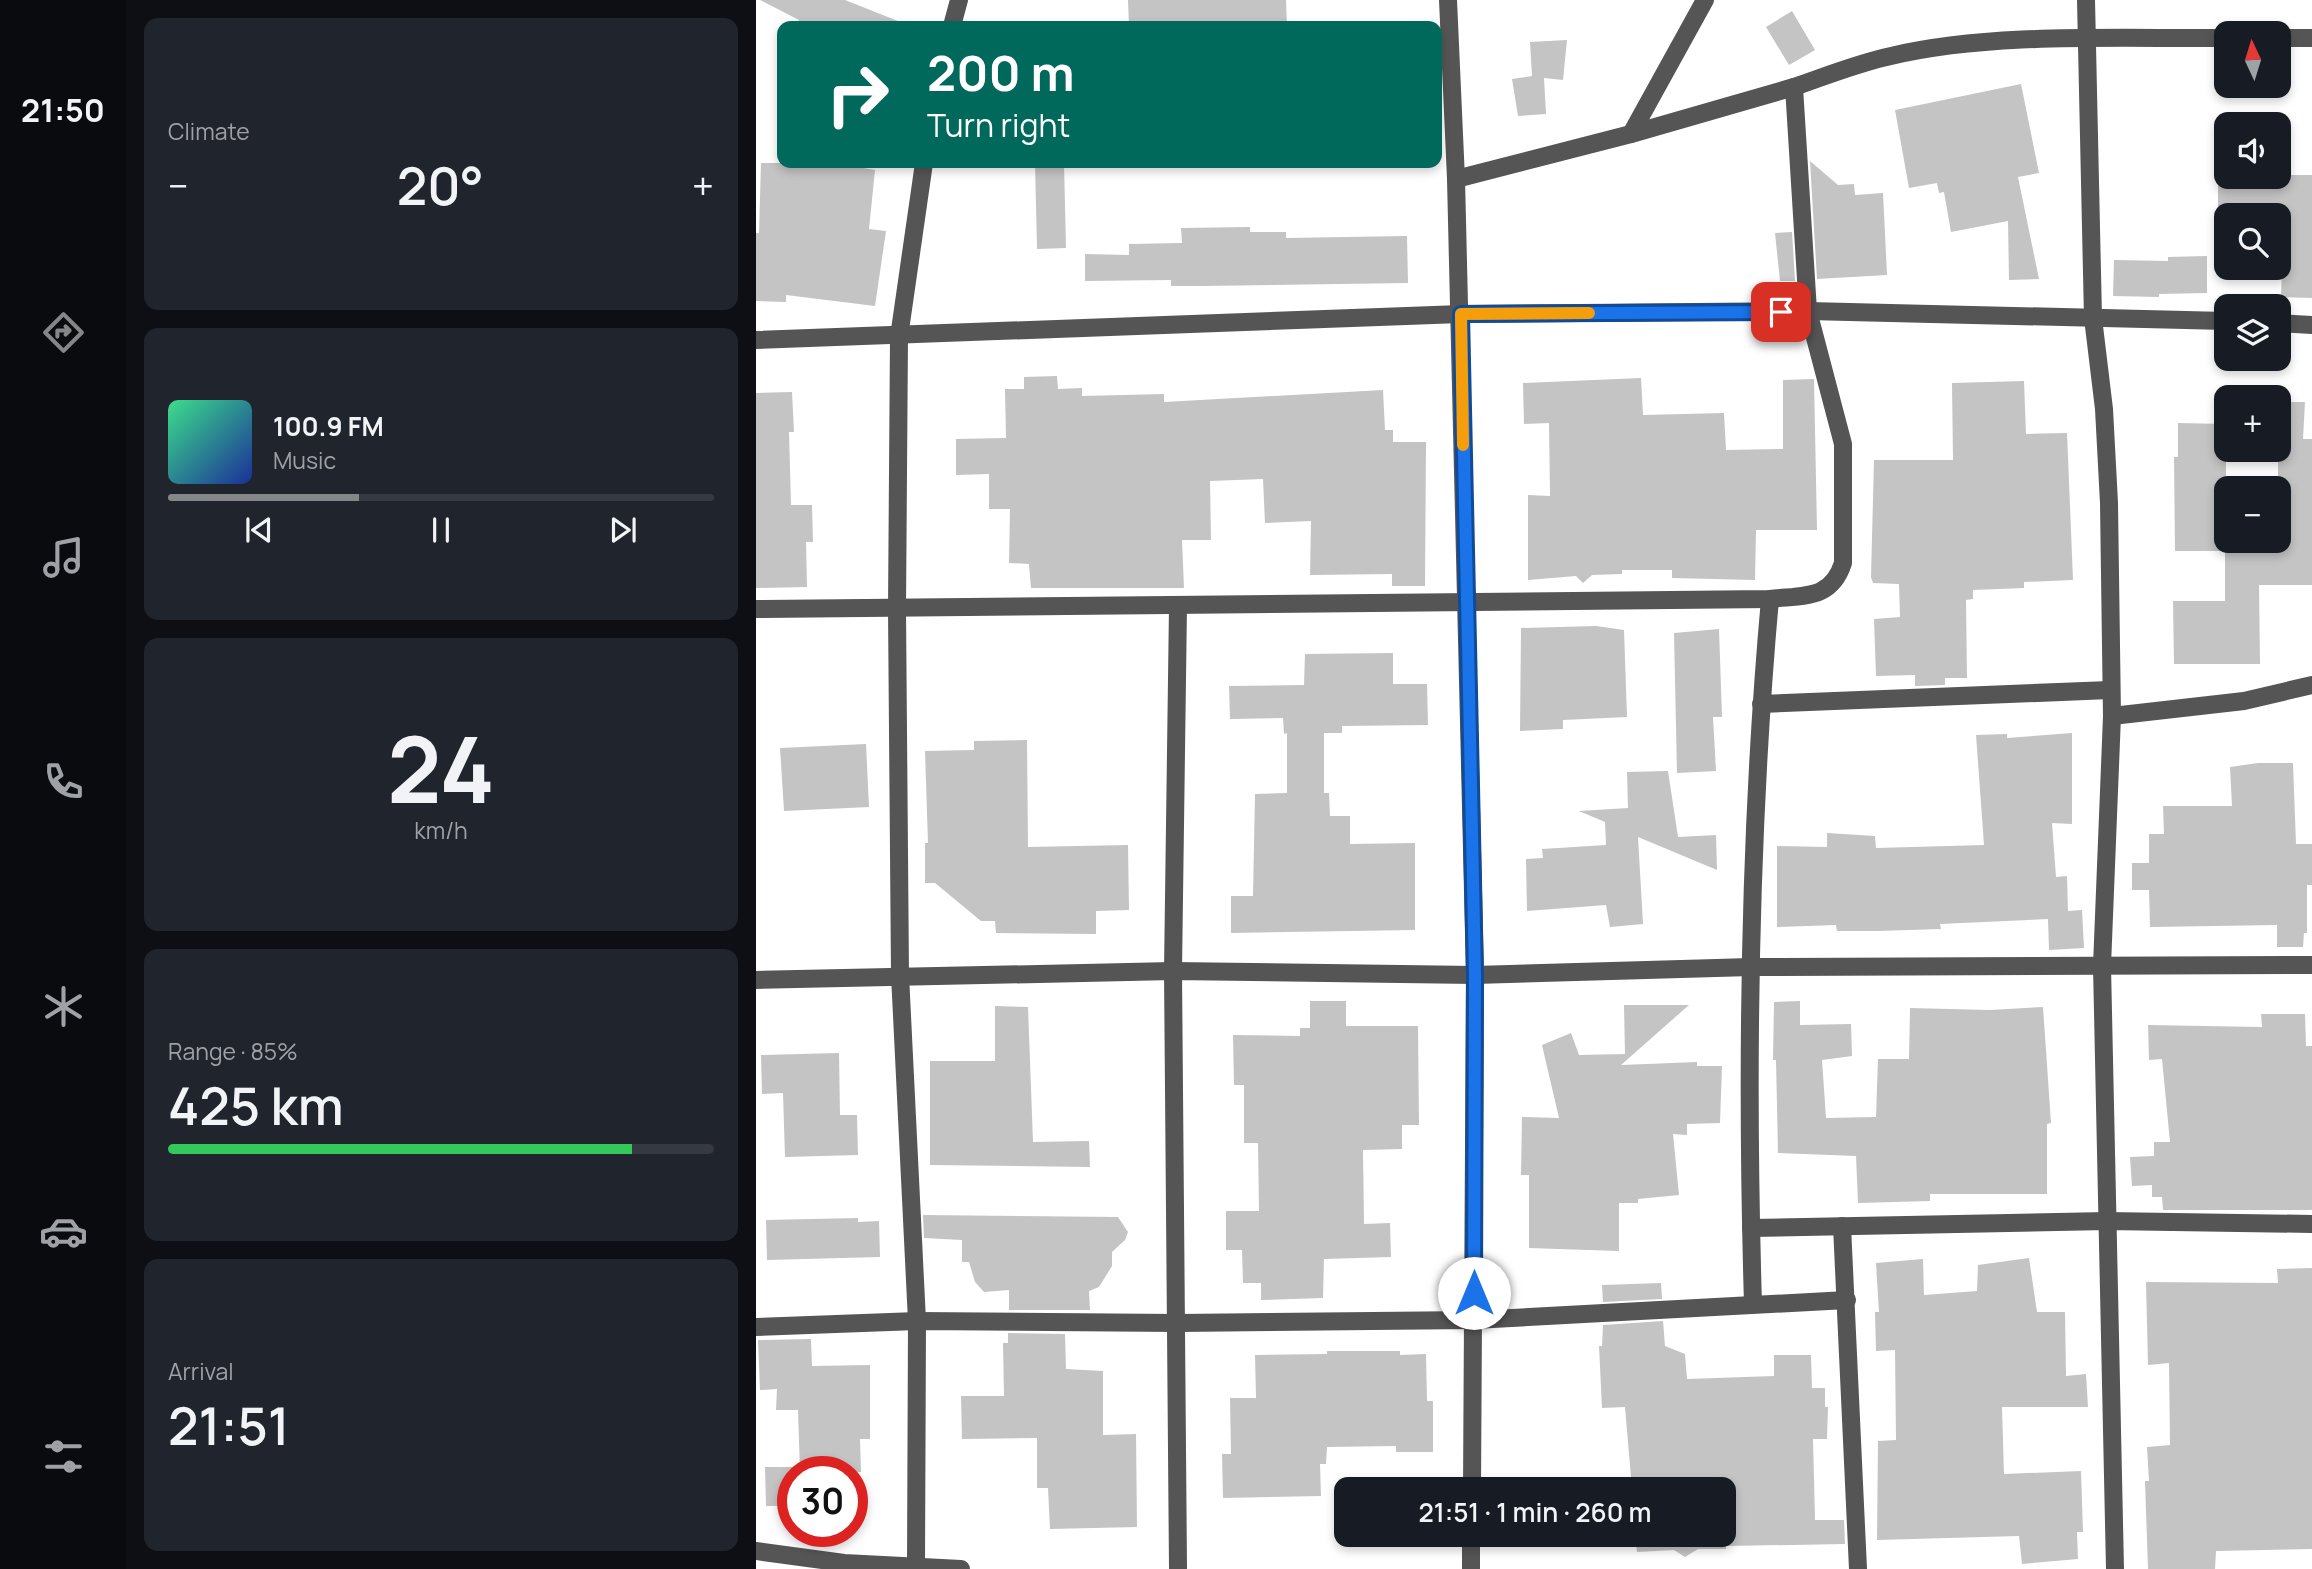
<!DOCTYPE html>
<html lang="en">
<head>
<meta charset="utf-8">
<style>
	:root { --surface:#171b24; --page:#20242c; --text:#f1f3f6; --muted:#9ea1a6; --line:#363941; --accent:#858687 }
	body { margin:0; font-family:Manrope,sans-serif; background:var(--page); color:var(--text); height:100vh; display:flex; flex-direction:column; font-size:26px; white-space:nowrap }
	* { box-sizing:border-box; margin:0 }
	p { font-size:23px; color:var(--muted) }
	.icon { flex:none; width:38px; height:38px; fill:none; stroke:currentColor; stroke-width:2; stroke-linecap:round; stroke-linejoin:round }
	.map { position:relative; flex:1; overflow:hidden }
	.panel { display:flex; flex-direction:column; gap:18px; padding:18px; background:#0d0f14; width:630px }
	.panel>* { flex:none }
	.guide { position:absolute; left:21px; top:21px; width:665px; height:147px; border-radius:14px; box-shadow:0 4px 10px #0003; background:#00695c; color:#fff; overflow:hidden }
	.needle { width:46px; rotate:356deg }
	.tools { position:absolute; left:1458px; top:21px; display:grid; gap:14px }
	.tools a { display:grid; place-items:center; width:77px; height:77px; border-radius:14px; background:var(--surface); box-shadow:0 4px 10px #0003; font-size:35px }
	.speed { position:absolute; left:21px; top:1456px; display:flex; gap:14px; font-size:35px; font-weight:700; text-align:center }
	.speed>* { display:grid; place-content:center; width:91px; height:91px; border-radius:50%; background:var(--surface); box-shadow:0 4px 10px #0003; line-height:1 }
	.speed .limit { border:10px solid #d22; background:#fff; color:#111 }
	.pin { position:absolute; display:grid; place-items:center; width:60px; height:60px; color:#fff; margin:-30px; border-radius:14px; box-shadow:0 4px 10px #0006 }
	.me { position:absolute; width:77px; margin:-38px; rotate:0deg; stroke-linejoin:round; filter:drop-shadow(0 0 5px #0008) }
	.turn { display:flex; align-items:center; gap:24px; height:147px; padding:0 35px; font-size:32px }
	.turn .icon { width:91px; height:91px; stroke-width:2.5 }
	.turn b { display:block; font-size:49px; line-height:60px }
	.big { font-size:52px; font-weight:600; line-height:1.1 }
	.panel .card { flex:1; display:flex; flex-direction:column; justify-content:center; gap:10px; min-width:0; padding:0 24px; border-radius:14px; background:var(--page) }
	.panel .dial { align-items:center; gap:0 }
	.dial b { font-size:91px; line-height:1 }
	.song { display:flex; align-items:center; gap:21px }
	.cover { width:84px; height:84px; border-radius:10px; background:linear-gradient(135deg,hsl(150 70% 55%),hsl(230 70% 35%)) }
	.played { height:7px; border-radius:4px; background:linear-gradient(90deg,var(--accent) 35%,var(--line) 35%) }
	.keys { display:flex; justify-content:space-around; direction:ltr }
	.heat { display:flex; justify-content:space-between; align-items:center; font-size:38px; direction:ltr }
	.charge { height:10px; border-radius:5px; background:linear-gradient(90deg,#34c759 85%,var(--line) 0) }
	.trip { position:absolute; left:578px; top:1477px; width:402px; height:70px; border-radius:14px; background:var(--surface); box-shadow:0 4px 10px #0003; font-weight:600; line-height:70px; text-align:center }
	main { display:flex; flex:1; min-height:0 }
	.tabs { display:flex; flex-direction:column; width:126px; justify-content:space-around; align-items:center; background:#090b0e; color:var(--muted) }
	.tabs .icon { width:49px; height:49px }
	.tabs .on { color:var(--accent) }
	.tabs b { font-size:32px; color:var(--text) }
	.map>svg:first-child { display:block }
</style>
</head>
<body>
<main>
<nav class="tabs">
<b>21:50</b>
<svg class="icon on" aria-label="directions" viewBox="0 0 24 24"><path d="M12 3l9 9-9 9-9-9zM9 14v-3h6M13 9l2 2-2 2"/></svg>
<svg class="icon" aria-label="music" viewBox="0 0 24 24"><path d="M9 18V5l10-2v13"/><circle cx="6" cy="18" r="3"/><circle cx="16" cy="16" r="3"/></svg>
<svg class="icon" aria-label="phone" viewBox="0 0 24 24"><path d="M5 4h4l2 5-3 2q2 4 5 5l2-3 5 2v4C11 20 4 13 5 4z"/></svg>
<svg class="icon" aria-label="climate" viewBox="0 0 24 24"><path d="M12 3v18M4 7l16 10M4 17L20 7"/></svg>
<svg class="icon" aria-label="car" viewBox="0 0 24 24"><path d="M5 17H2v-5l4-1 3-4h7l3 4 3 1v5h-3M9 17h6M6 11h13"/><circle cx="7" cy="17" r="2"/><circle cx="17" cy="17" r="2"/></svg>
<svg class="icon" aria-label="filters" viewBox="0 0 24 24"><path d="M4 7h16M4 17h16"/><circle cx="9" cy="7" r="2"/><circle cx="15" cy="17" r="2"/></svg>
</nav>
<section class="panel">
<div class="card"><p>Climate</p>
<div class="heat"><a>−</a><b class="big">20°</b><a>+</a></div>
</div>
<div class="card">
<div class="song"><i class="cover"></i><div><b>100.9 FM</b><p>Music</p></div></div>
<div class="played"></div>
<div class="keys"><svg class="icon" aria-label="previous" viewBox="0 0 24 24"><path d="M18 5L8 12l10 7zM5 5v14"/></svg><svg class="icon" aria-label="pause" viewBox="0 0 24 24"><path d="M8 5v14M16 5v14"/></svg><svg class="icon" aria-label="next" viewBox="0 0 24 24"><path d="M6 5l10 7-10 7zM19 5v14"/></svg></div>
</div>
<div class="card dial"><b>24</b><p>km/h</p></div>
<div class="card"><p>Range · 85%</p><b class="big">425 km</b><div class="charge"></div></div>
<div class="card"><p>Arrival</p><b class="big">21:51</b></div>
</section>
<div class="map">
<svg width="1556" height="1569" viewBox="0 0 1556 1569">
	<rect width="100%" height="100%" fill="#fff"/>
	<g fill="#c4c4c4">
		<path d="M4 0H89L152 25 41 26 43 20Z"/>
		<path d="M372 0H530L531 26H373Z"/>
		<path d="M1036 11 1059 50 1033 65 1010 27Z"/>
		<path d="M811 40 807 80 788 78 790 114 762 116 756 79 776 76 774 42Z"/>
		<path d="M1265 84 1283 173 1262 177 1283 279 1253 280 1252 221 1195 232 1188 192 1183 193 1181 183 1153 188 1139 110Z"/>
		<path d="M1054 161 1082 185 1098 184 1099 195 1127 193 1131 275 1061 279Z"/>
		<path d="M5 163H78L119 170 113 229 130 231 119 306 30 295V302L0 301V233H3Z"/>
		<path d="M279 163H308L310 248 281 249Z"/>
		<path d="M1522 175H1556V298L1525 297 1527 243H1522V215H1462V179Z"/>
		<path d="M494 227V232H530V238L651 236 652 283 447 286H415V280L329 281V254L373 255V244L426 243 425 228Z"/>
		<path d="M1036 232 1039 281H1024L1019 233Z"/>
		<path d="M1451 256V293L1403 294V297L1357 296 1358 260 1412 261V257Z"/>
		<path d="M301 376 302 389 326 388V396L408 394V402L627 390 629 430H637V442H670L669 586H636V574L554 575 555 521 509 523 507 479 454 481 455 540H426L428 588H275L273 564 253 563 254 509H233V474L200 475V439L250 438 249 389H268V377Z"/>
		<path d="M885 378 887 415 968 413 970 450 1027 449V380L1058 379 1061 530H1000L999 580 916 578V570H866V574L836 575 827 583 820 576 772 580V495L794 496 793 423 768 424 767 383Z"/>
		<path d="M1268 381 1270 434 1311 433 1317 580 1268 582V588L1217 590V599L1210 600 1211 678H1189V685L1159 686V675L1120 676 1118 619 1144 617 1143 584 1117 583 1115 577 1118 460H1197L1196 383Z"/>
		<path d="M36 392 38 432H33L35 505H56L57 542H50L51 587 0 588V393Z"/>
		<path d="M1522 402H1549L1547 439H1556V585H1503L1504 664H1418L1417 601H1469V551H1419L1418 457H1422V423L1470 424V541H1527L1529 487H1522Z"/>
		<path d="M840 626 868 630 871 717 807 720V729L764 731 765 628Z"/>
		<path d="M963 629 966 717H957L960 771 921 773 918 633Z"/>
		<path d="M637 653V684H671L672 725 586 726V733H568V793H573L574 816H594V844L659 843V930L475 933V896H497L499 794 531 793V733L528 734 527 718 474 719 473 686 548 685 549 654Z"/>
		<path d="M1316 733V824L1296 823 1300 877 1311 876 1312 911 1326 910 1328 948 1293 950 1292 919 1184 924 1185 929 1121 931H1081L1080 925 1021 927V846L1071 847V833L1119 836 1120 848 1228 845 1220 735 1251 734V738Z"/>
		<path d="M271 740 272 847 372 845 373 910 340 911V934L240 933 239 921H225L179 883H169V843H172L169 751 218 750V741Z"/>
		<path d="M110 744 113 807 28 811 24 748Z"/>
		<path d="M1502 763H1537L1540 844H1556V885H1551V933H1548L1547 947H1521V925L1394 927 1393 890H1376V863H1393V834H1408L1407 806H1476L1474 767Z"/>
		<path d="M912 771 922 837 960 835 961 870 882 837 887 924 854 927 850 905 771 911 770 859 787 858 786 849 850 845 849 822 823 811 872 808 871 772Z"/>
		<path d="M554 1001H590V1026H662L663 1125H646V1149L607 1150 608 1224 634 1223 635 1257 568 1259 567 1298 505 1300V1283H487L486 1250H470V1211H503L502 1143H488V1085H478L477 1035 544 1036V1028H554Z"/>
		<path d="M1044 1001V1025L1095 1024 1096 1056 1066 1060 1070 1118 1120 1117 1122 1059H1153L1154 1008 1234 1010 1287 1007 1295 1123 1291 1124V1194H1174V1201L1102 1203 1100 1156 1022 1153 1020 1060H1017L1018 1002Z"/>
		<path d="M868 1005H933L865 1065 941 1062V1066H966L964 1123 931 1124V1135L917 1134 923 1195 882 1199V1203H863V1251L773 1248V1175H765L766 1117 803 1118 786 1045 815 1033 823 1055 869 1054Z"/>
		<path d="M239 1006 272 1007 277 1142 333 1141 334 1167 174 1165V1061H239Z"/>
		<path d="M1505 1014H1549L1550 1046H1556V1210H1407L1406 1197H1396V1185L1376 1186 1374 1157 1398 1156V1142H1414L1406 1059 1393 1060 1392 1025 1506 1027Z"/>
		<path d="M83 1053 84 1115H101L102 1155 29 1157 27 1093 6 1094 5 1055Z"/>
		<path d="M167 1215 362 1217 372 1232 369 1240 356 1252V1266L343 1287 333 1291 334 1310H253V1290L228 1292 219 1282 213 1262H206V1240L168 1238Z"/>
		<path d="M102 1218V1222L123 1221 124 1257 11 1260 10 1220Z"/>
		<path d="M1273 1258 1281 1312H1309L1310 1376 1330 1374 1332 1407H1246L1248 1474 1325 1471 1327 1532H1321L1322 1559 1266 1564 1263 1536 1121 1540 1122 1441 1140 1440 1139 1350 1120 1351 1119 1312H1123L1120 1263 1167 1259 1168 1295 1221 1291 1222 1265Z"/>
		<path d="M1556 1268V1549L1460 1551 1459 1569H1392L1389 1481H1393L1391 1447 1414 1445 1413 1363 1392 1365 1390 1282 1522 1283 1521 1269Z"/>
		<path d="M905 1283 906 1299 847 1302 846 1285Z"/>
		<path d="M907 1321 909 1346 929 1354 931 1379 1018 1376V1355H1055L1056 1388H1069V1407H1072L1071 1439H1057L1059 1520H1088L1089 1544 970 1546V1549H942L929 1557 918 1550 881 1552 879 1535H968V1489H876L869 1407 846 1408 843 1346H846L847 1325Z"/>
		<path d="M252 1333 309 1334 310 1369 347 1371V1435L380 1434 381 1527 294 1529 292 1488H281V1438L206 1439 205 1396H248L247 1343H252Z"/>
		<path d="M55 1339 56 1366 114 1365V1439H104L105 1472H44L42 1410H20L21 1389 4 1390 2 1340Z"/>
		<path d="M571 1351H644V1355L670 1354 671 1401H677V1452H640V1446L571 1447 570 1464H564L565 1496 467 1498 466 1454H475L474 1398H500L499 1355 571 1354Z"/>
		<path d="M9 1467H37V1506H10Z"/>
	</g>
	<g fill="none" stroke-linecap="round" stroke-linejoin="round">
		<g stroke="#555" stroke-width="18">
			<path d="M692 0 700 179"/>
			<path d="M1330 0 1337 318 1348 409 1353 503 1356 716 1346 966 1359 1569"/>
			<path d="M196 26 203 0"/>
			<path d="M1522 38H1556"/>
			<path d="M1038 87C1070 76 1102 63 1135 56 1237 32 1364 39 1470 38"/>
			<path d="M1522 323 1556 325"/>
			<path d="M0 340 705 314 1052 311 1470 321"/>
			<path d="M422 606 417 971 422 1569"/>
			<path d="M0 609 1014 599C1048 595 1075 600 1087 563V444L1052 311 1038 87 875 134"/>
			<path d="M1005 704 1354 690"/>
			<path d="M1356 716 1488 701 1556 685"/>
			<path d="M0 980 417 971 719 975 995 967 1556 965"/>
			<path d="M1086 1226 1102 1569"/>
			<path d="M995 1228 1351 1221 1556 1224"/>
			<path d="M997 1304C990 1069 993 833 1014 599"/>
			<path d="M0 1327 161 1321 422 1323 718 1320 1091 1300"/>
			<path d="M716 1489 719 975 700 179 875 134 949 0"/>
			<path d="M0 1551 88 1563 205 1569"/>
			<path d="M160 1567 161 1321 144 975 141 609 143 337 168 163"/>
			<path d="M715 1569V1535"/>
		</g>
	</g>
	<g fill="none" stroke-linecap="round" stroke-linejoin="round">
		<g stroke="#114b97" stroke-width="18">
			<path id="route" d="M718 1293 719 975 705 314 1025 312"/>
		</g>
		<use href="#route" stroke="#1a73e8" stroke-width="12"/>
		<path stroke="#f59e0b" stroke-width="12" d="M707 445 705 314 833 313"/>
	</g>
</svg>
<div class="tools">
<a><svg class="needle" viewBox="-14 -14 28 28"><path d="M0-13l5 13h-10z" fill="#e53935"/><path d="M0 13l5-13h-10z" fill="#9ea1a6"/></svg></a>
<a><svg class="icon" aria-label="sound" viewBox="0 0 24 24"><path d="M4 9h4l5-4v14l-5-4H4zM17 9q2 3 0 6"/></svg></a>
<a><svg class="icon" aria-label="search" viewBox="0 0 24 24"><circle cx="10" cy="10" r="6"/><path d="M15 15l6 6"/></svg></a>
<a><svg class="icon" aria-label="layers" viewBox="0 0 24 24"><path d="M12 4l9 5-9 5-9-5zM3 14l9 5 9-5"/></svg></a>
<a>+</a>
<a>−</a>
</div>
<div class="speed"><div class="limit">30</div></div>
<div class="pin" style="left:1025px;top:312px;background:#d93025"><svg class="icon" aria-label="arrive" viewBox="0 0 24 24"><path d="M6 21V4h12l-3 4 3 4H6"/></svg></div>
<svg class="me" style="left:718px;top:1293px" viewBox="-20 -20 40 40"><circle r="19" fill="#fff"/><path d="M0-13L10 11 0 6-10 11z" fill="#1a73e8"/></svg>
<div class="trip">21:51 · 1 min · 260 m</div>
<div class="guide">
<div class="turn"><svg class="icon" aria-label="right" viewBox="0 0 24 24"><path d="M7 20v-9h11M14 6l5 5-5 5"/></svg><div><b>200 m</b>Turn right</div></div>
</div>
</div>
</main>
</body>
</html>
